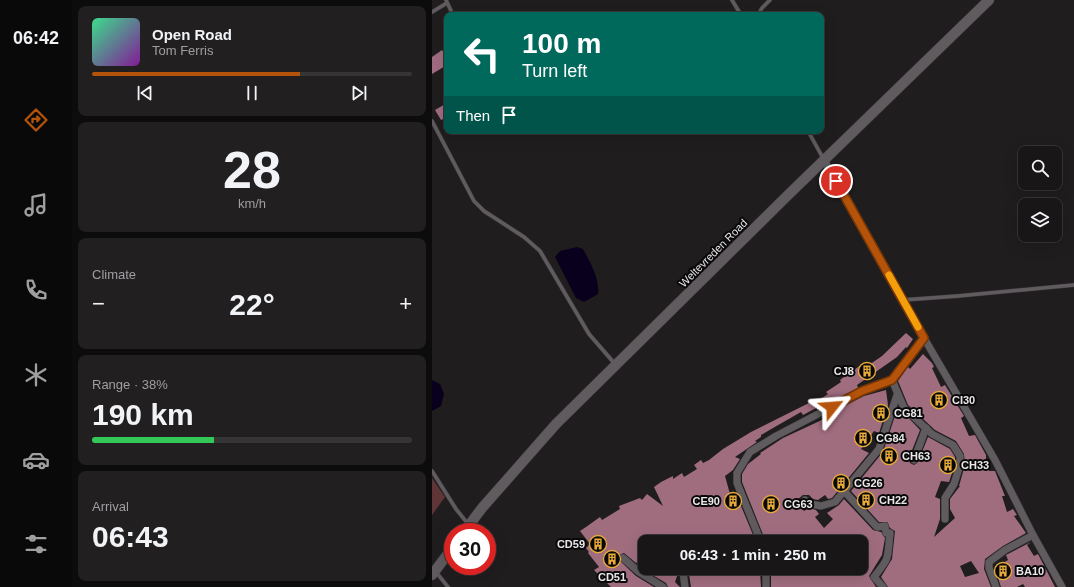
<!DOCTYPE html>
<html lang="en">
<head>
<meta charset="utf-8">
<style>
	:root { --surface:#181617; --page:#211f20; --text:#f1f3f6; --muted:#9f9fa1; --line:#363536; --accent:#b45309 }
	body { margin:0; font-family:Helvetica,sans-serif; background:var(--page); color:var(--text); height:100vh; display:flex; flex-direction:column; font-size:15px; white-space:nowrap }
	* { box-sizing:border-box; margin:0 }
	p { font-size:13px; color:var(--muted) }
	.icon { flex:none; width:22px; height:22px; fill:none; stroke:currentColor; stroke-width:2; stroke-linecap:round; stroke-linejoin:round }
	.map { position:relative; flex:1; overflow:hidden }
	.sheet { display:flex; flex-direction:column; gap:6px; padding:6px; background:#0d0c0d; width:360px }
	.sheet>* { flex:none }
	.top-card { position:absolute; left:12px; top:12px; width:380px; height:122px; border-radius:8px; box-shadow:0 4px 16px #0002,0 0 0 1px var(--line); background:#00695c; color:#fff; overflow:hidden }
	.fabs { position:absolute; left:586px; top:146px; display:grid; gap:8px }
	.fabs a { display:grid; place-items:center; width:44px; height:44px; border-radius:8px; background:var(--surface); box-shadow:0 4px 16px #0002,0 0 0 1px var(--line); font-size:20px }
	.speed { position:absolute; left:12px; top:523px; display:flex; gap:8px; font-size:20px; font-weight:700; text-align:center }
	.speed>* { display:grid; place-content:center; width:52px; height:52px; border-radius:50%; background:var(--surface); box-shadow:0 4px 16px #0002,0 0 0 1px var(--line); line-height:1 }
	.speed .limit { border:6px solid #d22; background:#fff; color:#111 }
	.pin { position:absolute; display:grid; place-items:center; width:34px; height:34px; color:#fff; margin:-17px; border:2px solid #fff; border-radius:50%; box-shadow:0 1px 4px #0007 }
	.me { position:absolute; width:44px; margin:-22px; rotate:62deg; stroke-linejoin:round; filter:drop-shadow(0 0 3px #0008) }
	.turn { display:flex; align-items:center; gap:14px; height:84px; padding:0 12px; font-size:18px }
	.turn .icon { width:52px; height:52px; stroke-width:2.5 }
	.turn b { display:block; font-size:28px; line-height:34px }
	.then { display:flex; align-items:center; height:38px; padding:0 12px; background:#0003; gap:8px; font-size:15px }
	.big { font-size:30px; font-weight:700; line-height:1.1 }
	.sheet .card { flex:1; display:flex; flex-direction:column; justify-content:center; gap:6px; min-width:0; padding:0 14px; border-radius:8px; background:var(--page) }
	.sheet .dial { align-items:center; gap:0 }
	.dial b { font-size:52px; line-height:1 }
	.song { display:flex; align-items:center; gap:12px }
	.cover { width:48px; height:48px; border-radius:6px; background:linear-gradient(135deg,hsl(150 70% 55%),hsl(290 70% 35%)) }
	.played { height:4px; border-radius:2px; background:linear-gradient(90deg,var(--accent) 65%,var(--line) 65%) }
	.keys { display:flex; justify-content:space-around; direction:ltr }
	.heat { display:flex; justify-content:space-between; align-items:center; font-size:22px; direction:ltr }
	.charge { height:6px; border-radius:3px; background:linear-gradient(90deg,#34c759 38%,var(--line) 0) }
	.trip { position:absolute; left:206px; top:535px; width:230px; height:40px; border-radius:8px; background:var(--surface); box-shadow:0 4px 16px #0002,0 0 0 1px var(--line); font-weight:700; line-height:40px; text-align:center }
	main { display:flex; flex:1; min-height:0 }
	.tab-bar { display:flex; flex-direction:column; width:72px; justify-content:space-around; align-items:center; background:#0a0909; color:var(--muted) }
	.tab-bar .icon { width:28px; height:28px }
	.tab-bar .selected { color:var(--accent) }
	.tab-bar b { font-size:18px; color:var(--text) }
	.map>svg:first-child { display:block }
</style>
</head>
<body>
<main>
<nav class="tab-bar">
<b>06:42</b>
<svg class="icon selected" aria-label="directions" viewBox="0 0 24 24"><path d="M12 3l9 9-9 9-9-9zM9 14v-3h6M13 9l2 2-2 2"/></svg>
<svg class="icon" aria-label="music" viewBox="0 0 24 24"><path d="M9 18V5l10-2v13"/><circle cx="6" cy="18" r="3"/><circle cx="16" cy="16" r="3"/></svg>
<svg class="icon" aria-label="phone" viewBox="0 0 24 24"><path d="M5 4h4l2 5-3 2q2 4 5 5l2-3 5 2v4C11 20 4 13 5 4z"/></svg>
<svg class="icon" aria-label="climate" viewBox="0 0 24 24"><path d="M12 3v18M4 7l16 10M4 17L20 7"/></svg>
<svg class="icon" aria-label="car" viewBox="0 0 24 24"><path d="M5 17H2v-5l4-1 3-4h7l3 4 3 1v5h-3M9 17h6M6 11h13"/><circle cx="7" cy="17" r="2"/><circle cx="17" cy="17" r="2"/></svg>
<svg class="icon" aria-label="filters" viewBox="0 0 24 24"><path d="M4 7h16M4 17h16"/><circle cx="9" cy="7" r="2"/><circle cx="15" cy="17" r="2"/></svg>
</nav>
<section class="sheet">
<div class="card">
<div class="song"><i class="cover"></i><div><b>Open Road</b><p>Tom Ferris</p></div></div>
<div class="played"></div>
<div class="keys"><svg class="icon" aria-label="previous" viewBox="0 0 24 24"><path d="M18 5L8 12l10 7zM5 5v14"/></svg><svg class="icon" aria-label="pause" viewBox="0 0 24 24"><path d="M8 5v14M16 5v14"/></svg><svg class="icon" aria-label="next" viewBox="0 0 24 24"><path d="M6 5l10 7-10 7zM19 5v14"/></svg></div>
</div>
<div class="card dial"><b>28</b><p>km/h</p></div>
<div class="card"><p>Climate</p>
<div class="heat"><a>−</a><b class="big">22°</b><a>+</a></div>
</div>
<div class="card"><p>Range · 38%</p><b class="big">190 km</b><div class="charge"></div></div>
<div class="card"><p>Arrival</p><b class="big">06:43</b></div>
</section>
<div class="map">
<svg width="642" height="587" viewBox="0 0 642 587">
	<rect width="100%" height="100%" fill="#201d1f"/>
	<path fill="#603537" d="M0 478 13 497 0 515Z"/>
	<g fill="#08001c">
		<path d="M145 247 151 249C158 262 168 279 166 294L152 302 144 298 123 257 128 251Z"/>
		<path d="M0 380 8 384 12 394 9 406 0 411Z"/>
	</g>
	<g fill="#a06d7f" fill-rule="evenodd">
		<path d="M10 50 15 58V65L0 74V57Z"/>
		<path d="M15 103V117L9 120 3 110Z"/>
		<path d="M474 333 481 339 475 348 474 347 465 357 425 385 426 388 387 408 384 402 396 394 394 392 409 382 408 380 420 371 434 362 437 365 450 356Z"/>
		<path d="M491 354 500 363 502 367 500 368 509 387 513 385 532 416 529 418 537 436 543 435 554 455V465H556L557 471H563L573 496H570L575 512 581 509 585 515 582 516 594 533 571 546 553 559 552 569 559 587H456L449 577 460 559 463 531 458 528 455 522H447L419 491 451 452 466 407 488 430 477 458 478 463 482 465 486 462 496 437 518 449 523 457V464L517 482 509 481 503 497 508 499V519L502 537 523 518 518 509V499L528 486H527L533 465 532 454 524 441 503 430 476 405 466 381 476 367 478 369ZM539 561 547 573 533 577 528 566Z"/>
		<path d="M454 390 456 405 447 433 442 431 429 449 437 453 400 498 396 499 393 495 386 500 381 499 377 495H371L365 500 372 511 377 508 384 510 387 514 383 517 392 528 401 519 395 513 407 505 412 499 441 530 449 532 453 538 450 555 437 576 444 587H339V576L342 575 340 568H378V570L384 568H429V558L432 556 429 542H391L390 536 382 542H334L310 482V474L316 464 329 454 328 453 351 438 392 419 391 417 432 396Z"/>
		<path d="M381 401 384 408 371 415 369 412 341 428 329 435V437L323 441 325 442 303 457 308 459 301 470 293 476 301 505 304 494 324 542H207L213 550V556L204 563 192 553 187 555 186 559 204 576 222 587H179L162 570 167 567 156 553 157 552 154 548 158 544 148 531 154 527 168 517 170 520 188 509 187 506 208 498 210 500 215 494 231 506 222 487 229 482 241 476V479L250 473 252 477 265 469 262 465 269 460 271 463 277 460 291 449 319 432Z"/>
		<path d="M599 542 595 545 602 556 606 554 623 587H593L591 584 585 587H569L562 566 563 568 576 560 574 555Z"/>
		<path d="M221 568 225 571 228 568H248L243 582 248 587H236L234 583 217 573Z"/>
		<path d="M256 568H305L295 573 328 570 329 587H259Z"/>
	</g>
	<g fill="none" stroke-linecap="round" stroke-linejoin="round">
		<g stroke="#3b383a" stroke-width="4.5">
			<g id="lane">
				<path d="M14 0 21 15"/>
				<path d="M300 0 309 15"/>
				<path d="M0 12 15 3"/>
				<path d="M326 15 330 8 338 0"/>
				<path d="M0 121 42 201 52 211 92 237 108 251 157 334 183 364"/>
				<path d="M376 131 391 158"/>
				<path d="M471 300 526 296 642 285"/>
				<path d="M0 471 24 509 36 524"/>
				<path d="M4 572 16 587"/>
			</g>
		</g>
		<g stroke="#3b383a" stroke-width="8">
			<g id="street">
				<path d="M392 160 492 338 563 460 601 535 630 587"/>
				<path d="M460 380 472 408 500 434 521 445 528 456V465L522 484 513 498V519"/>
				<path d="M482 460 494 428"/>
				<path d="M412 491 445 527 453 526 454 533H458C455 559 459 556 442 577L451 587"/>
				<path d="M373 500 379 504 389 506 403 502 447 449 465 395"/>
				<path d="M329 542 305 483V473L318 452 344 436 430 391 460 380 492 338"/>
				<path d="M191 558 207 572 231 587"/>
				<path d="M334 568V587"/>
				<path d="M251 572 253 587"/>
				<path d="M564 587 557 568V562L573 550 601 535"/>
			</g>
		</g>
		<g stroke="#3b383a" stroke-width="11">
			<g id="secondary">
				<path d="M32 532 50 508 124 424 355 196 557 0"/>
				<path d="M0 575 21 547"/>
			</g>
		</g>
		<use href="#lane" stroke="#5f5b5e" stroke-width="3.5"/>
		<use href="#street" stroke="#5f5b5e" stroke-width="7"/>
		<use href="#secondary" stroke="#5f5b5e" stroke-width="10"/>
	</g>
	<g fill="none" stroke-linecap="round" stroke-linejoin="round">
		<g stroke="#753606" stroke-width="10">
			<path id="route" d="M400 407 430 391 460 380 492 338 404 181"/>
		</g>
		<use href="#route" stroke="#b45309" stroke-width="7"/>
		<path stroke="#f59e0b" stroke-width="7" d="M457 275 486 327"/>
	</g>
	<defs>
		<g id="building-ring" transform="scale(0.9)"><circle r="9.5" fill="#090809" stroke="#e9ab38" stroke-width="1.5"/><path d="M-4-6H4V6H1V3H-1V6H-4ZM-2.5-4.3h1.7v1.8h-1.7ZM.8-4.3h1.7v1.8H.8ZM-2.5-1h1.7V.8h-1.7ZM.8-1h1.7V.8H.8Z" fill="#e9ab38"/></g>
	</defs>
	<g fill-rule="evenodd">
		<use href="#building-ring" x="435" y="371"/>
		<use href="#building-ring" x="507" y="400"/>
		<use href="#building-ring" x="449" y="413"/>
		<use href="#building-ring" x="431" y="438"/>
		<use href="#building-ring" x="457" y="456"/>
		<use href="#building-ring" x="516" y="465"/>
		<use href="#building-ring" x="409" y="483"/>
		<use href="#building-ring" x="434" y="500"/>
		<use href="#building-ring" x="301" y="501"/>
		<use href="#building-ring" x="339" y="504"/>
		<use href="#building-ring" x="166" y="544"/>
		<use href="#building-ring" x="180" y="559"/>
		<use href="#building-ring" x="571" y="571"/>
	</g>
	<g text-anchor="middle" dominant-baseline="central" stroke-width="4" stroke-linejoin="round" paint-order="stroke">
		<g font-size="11" fill="#e9e7e9" stroke="#090809">
			<text transform="translate(281 253) rotate(-45)">Weltevreden Road</text>
		</g>
		<g font-size="11" font-weight="bold" fill="#e9e7e9" stroke="#090809" text-anchor="start">
			<text x="422" y="371" text-anchor="end">CJ8</text>
			<text x="520" y="400">CI30</text>
			<text x="462" y="413">CG81</text>
			<text x="444" y="438">CG84</text>
			<text x="470" y="456">CH63</text>
			<text x="529" y="465">CH33</text>
			<text x="422" y="483">CG26</text>
			<text x="447" y="500">CH22</text>
			<text x="288" y="501" text-anchor="end">CE90</text>
			<text x="352" y="504">CG63</text>
			<text x="153" y="544" text-anchor="end">CD59</text>
			<text x="584" y="571">BA10</text>
			<text x="180" y="577" text-anchor="middle">CD51</text>
		</g>
	</g>
</svg>
<div class="fabs">
<a><svg class="icon" aria-label="search" viewBox="0 0 24 24"><circle cx="10" cy="10" r="6"/><path d="M15 15l6 6"/></svg></a>
<a><svg class="icon" aria-label="layers" viewBox="0 0 24 24"><path d="M12 4l9 5-9 5-9-5zM3 14l9 5 9-5"/></svg></a>
</div>
<div class="speed"><div class="limit">30</div></div>
<div class="pin" style="left:404px;top:181px;background:#d93025"><svg class="icon" aria-label="arrive" viewBox="0 0 24 24"><path d="M6 21V4h12l-3 4 3 4H6"/></svg></div>
<svg class="me" style="left:400px;top:407px" viewBox="-20 -20 40 40"><path d="M0-17L14 15 0 8-14 15z" fill="#b45309" stroke="#fff" stroke-width="4"/></svg>
<div class="trip">06:43 · 1 min · 250 m</div>
<div class="top-card">
<div class="turn"><svg class="icon" aria-label="left" viewBox="0 0 24 24"><path d="M17 20v-9H6M10 6l-5 5 5 5"/></svg><div><b>100 m</b>Turn left</div></div>
<div class="then">Then<svg class="icon" aria-label="arrive" viewBox="0 0 24 24"><path d="M6 21V4h12l-3 4 3 4H6"/></svg></div>
</div>
</div>
</main>
</body>
</html>
